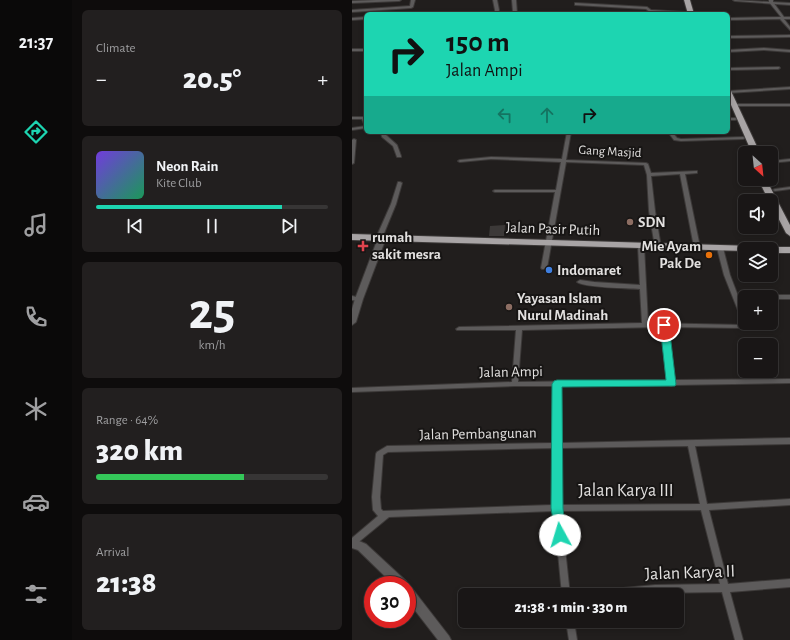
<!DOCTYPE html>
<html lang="en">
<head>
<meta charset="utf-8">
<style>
	:root { --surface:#191616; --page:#221f1f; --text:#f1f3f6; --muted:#9f9fa1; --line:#373535; --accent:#1dd5b1 }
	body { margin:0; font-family:"Alegreya Sans",sans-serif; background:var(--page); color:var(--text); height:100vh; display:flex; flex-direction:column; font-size:15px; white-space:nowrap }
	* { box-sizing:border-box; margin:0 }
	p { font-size:13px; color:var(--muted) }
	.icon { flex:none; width:22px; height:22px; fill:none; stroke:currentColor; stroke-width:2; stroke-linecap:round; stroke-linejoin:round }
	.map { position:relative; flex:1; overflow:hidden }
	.panel { display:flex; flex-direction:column; gap:10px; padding:10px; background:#0e0c0c; width:280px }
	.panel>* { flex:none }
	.hud { position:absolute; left:12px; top:12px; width:366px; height:122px; border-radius:6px; box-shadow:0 2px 6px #0003,0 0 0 1px var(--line); background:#1dd5b1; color:#111; overflow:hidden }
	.needle { width:26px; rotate:153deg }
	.controls { position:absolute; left:386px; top:146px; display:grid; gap:8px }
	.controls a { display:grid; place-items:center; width:40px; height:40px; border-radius:6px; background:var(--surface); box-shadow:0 2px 6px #0003,0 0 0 1px var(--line); font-size:20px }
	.speed { position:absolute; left:12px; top:576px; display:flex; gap:8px; font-size:20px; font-weight:700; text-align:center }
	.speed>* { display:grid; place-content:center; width:52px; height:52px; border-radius:50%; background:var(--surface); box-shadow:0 2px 6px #0003,0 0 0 1px var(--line); line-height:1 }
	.speed .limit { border:6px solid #d22; background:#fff; color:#111 }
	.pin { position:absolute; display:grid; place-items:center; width:34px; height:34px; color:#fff; margin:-17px; border:2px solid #fff; border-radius:50%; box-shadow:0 1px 4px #0007 }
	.me { position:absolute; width:44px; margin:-22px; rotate:354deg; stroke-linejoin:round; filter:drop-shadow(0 0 3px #0008) }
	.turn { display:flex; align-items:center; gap:14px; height:84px; padding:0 16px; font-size:18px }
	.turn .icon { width:52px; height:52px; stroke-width:2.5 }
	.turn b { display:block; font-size:28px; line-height:34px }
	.lanes { display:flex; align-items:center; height:38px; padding:0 16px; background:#0003; justify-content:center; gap:20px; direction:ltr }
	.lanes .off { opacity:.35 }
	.big { font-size:30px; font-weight:800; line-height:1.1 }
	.panel .tile { flex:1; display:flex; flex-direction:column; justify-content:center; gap:6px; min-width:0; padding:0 14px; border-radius:6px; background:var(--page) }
	.panel .dial { align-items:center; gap:0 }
	.dial b { font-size:52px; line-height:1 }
	.song { display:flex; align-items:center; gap:12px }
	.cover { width:48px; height:48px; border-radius:6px; background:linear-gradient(135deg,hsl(260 70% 55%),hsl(150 70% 35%)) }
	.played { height:4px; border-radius:2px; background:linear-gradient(90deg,var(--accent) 80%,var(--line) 80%) }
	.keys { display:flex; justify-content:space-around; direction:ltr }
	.heat { display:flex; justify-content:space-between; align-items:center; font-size:22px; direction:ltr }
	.charge { height:6px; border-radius:3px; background:linear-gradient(90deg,#34c759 64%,var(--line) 0) }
	.trip { position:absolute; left:106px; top:588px; width:226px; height:40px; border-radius:6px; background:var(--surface); box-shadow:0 2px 6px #0003,0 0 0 1px var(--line); font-weight:800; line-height:40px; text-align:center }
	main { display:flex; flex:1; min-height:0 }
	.menu { display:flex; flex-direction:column; width:72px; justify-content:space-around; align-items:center; background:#0a0909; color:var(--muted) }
	.menu .icon { width:28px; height:28px }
	.menu .selected { color:var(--accent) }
	.menu b { font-size:18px; color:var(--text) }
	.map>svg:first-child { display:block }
</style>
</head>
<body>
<main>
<nav class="menu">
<b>21:37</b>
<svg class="icon selected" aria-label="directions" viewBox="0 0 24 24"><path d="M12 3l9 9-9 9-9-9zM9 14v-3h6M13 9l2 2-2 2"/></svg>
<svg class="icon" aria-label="music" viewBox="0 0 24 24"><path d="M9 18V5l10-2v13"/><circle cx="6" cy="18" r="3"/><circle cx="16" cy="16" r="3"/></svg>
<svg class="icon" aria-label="phone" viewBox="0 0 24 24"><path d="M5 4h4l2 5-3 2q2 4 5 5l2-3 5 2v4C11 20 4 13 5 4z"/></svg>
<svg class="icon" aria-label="climate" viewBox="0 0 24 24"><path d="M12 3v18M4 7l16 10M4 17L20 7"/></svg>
<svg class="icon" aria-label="car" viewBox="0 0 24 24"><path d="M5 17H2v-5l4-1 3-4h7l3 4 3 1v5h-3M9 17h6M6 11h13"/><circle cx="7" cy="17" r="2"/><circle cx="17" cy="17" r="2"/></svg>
<svg class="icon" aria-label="filters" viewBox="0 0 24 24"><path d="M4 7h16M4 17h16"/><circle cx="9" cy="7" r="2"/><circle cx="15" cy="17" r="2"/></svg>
</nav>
<section class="panel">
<div class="tile"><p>Climate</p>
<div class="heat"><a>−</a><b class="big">20.5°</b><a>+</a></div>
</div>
<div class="tile">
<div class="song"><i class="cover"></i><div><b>Neon Rain</b><p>Kite Club</p></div></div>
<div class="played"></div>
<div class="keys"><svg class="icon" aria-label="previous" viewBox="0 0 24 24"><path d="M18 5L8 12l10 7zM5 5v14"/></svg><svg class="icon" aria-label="pause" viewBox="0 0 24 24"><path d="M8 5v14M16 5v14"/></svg><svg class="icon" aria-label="next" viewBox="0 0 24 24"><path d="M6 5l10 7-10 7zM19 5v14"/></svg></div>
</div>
<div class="tile dial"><b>25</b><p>km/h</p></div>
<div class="tile"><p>Range · 64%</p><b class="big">320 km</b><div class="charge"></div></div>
<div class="tile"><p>Arrival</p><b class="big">21:38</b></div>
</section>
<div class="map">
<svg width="438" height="640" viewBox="0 0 438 640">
	<rect width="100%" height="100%" fill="#211e1d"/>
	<path fill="#3c3938" d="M153 225 152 236H137L138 226Z"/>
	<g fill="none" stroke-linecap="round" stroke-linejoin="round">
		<g stroke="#3c3938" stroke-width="2">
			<g id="minor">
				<path d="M24 0H49L47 1 0 3V1Z"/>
				<path d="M59 0H63L61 7 59 8 0 12V10L58 6Z"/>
				<path d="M141 0H145L147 10 146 13 161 12 160 0H164L165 14H129L131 13H143V10Z"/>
				<path d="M417 0H421V2L432 17H438V19H432L438 27V30L428 19 376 20V18L429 17 417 2Z"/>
				<path d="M224 3 295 7 299 10 333 12 335 13 333 14 298 12 294 9 223 5V3Z"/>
				<path d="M14 17V19L0 20V18Z"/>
				<path d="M438 35V37L376 38V36Z"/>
				<path d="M412 48 438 50V52L412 50 376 52V50Z"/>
				<rect x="0" y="49" width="14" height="2"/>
				<path d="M427 67 428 68 426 69 376 70V68Z"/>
				<path d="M438 87V89L376 93V91Z"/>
				<path d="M381 104H438V106H382L380 105Z"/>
				<path d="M0 117H12L14 119V124H12L10 119H0Z"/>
				<path d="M376 118H383L385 119 383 120H376Z"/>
				<path d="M14 126V128L0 130V128Z"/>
				<path d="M29 132H33L34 135 45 145 49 156V157H45L41 146 30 137Z"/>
				<path d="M215 132H219L214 160 294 163 296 164 299 173 345 171V173L333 174 348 247 347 248 345 249 342 247 328 174 299 176 303 211 309 247 306 249 303 247 297 211 295 175 292 165 214 162 195 268 194 269H190L189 268 203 192H143L141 191 143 190H204L209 162 139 159 108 162 106 161 108 160 139 157 210 159Z"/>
				<path d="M316 132H320L325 138 329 139 391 137 393 138 391 139 329 141 322 140Z"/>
				<path d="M2 139 4 140 2 163 0 164V140Z"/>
				<path d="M438 159V161L419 163V161Z"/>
				<path d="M46 182H48L50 183 44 204 30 238 27 240 25 239 24 238 39 204Z"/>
				<path d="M438 187V189L423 191 421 190 423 189Z"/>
				<path d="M289 244 292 246 296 323 391 325V323L372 275 365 248 366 247 368 246 371 248 378 275 386 296 395 297H393V300H388L393 313V323H397V326L394 328 315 327 322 380 438 379V383L322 385 319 386 316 385 208 386 209 443 438 438V444L343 446 355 504 438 499V505L357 510 376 584 438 579V587L378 592 391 640H383L370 592 303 593 280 595H236L237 592 240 591 303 585 368 584 349 510 209 511 218 595H210L202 511 37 517 3 545 0 546V538L26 516 21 510 20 497 24 454 25 452 35 446 201 443 202 386H163L0 392V388L160 382 164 330H105L104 329 107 327 290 323 288 289C276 288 233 288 225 282L228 280 242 282 288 285 286 246ZM309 327 315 380 166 382 170 330ZM336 446 348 504 209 505V448ZM201 448V505L31 511 29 509 28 497 31 455 36 452Z"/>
				<path d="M419 295H438V299H419V297H416Z"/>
				<path d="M0 296 9 298 10 299 7 301 0 300Z"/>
				<path d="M214 621H222L225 640H217Z"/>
			</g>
		</g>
		<g stroke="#3c3938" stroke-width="2">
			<g id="tertiary">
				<path d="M381 0 438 3V5L383 1Z"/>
				<path d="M30 236 34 238 11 299 4 322 0 325V309L3 299 26 238Z"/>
				<path d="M0 538 14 544 54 581 56 585 55 586 59 587 97 636 99 640H86L55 600V585H42L6 550 0 548Z"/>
			</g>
		</g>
		<g stroke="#3c3938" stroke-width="2">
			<g id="trunk">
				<path d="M332 0H338L342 14H336Z"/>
				<path d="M376 89 379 91 408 153H400L376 98Z"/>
				<path d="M406 179H414L438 225V236L434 233 419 204V201H417Z"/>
				<path d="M0 234 402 246 406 249H393V251L0 240Z"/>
				<path d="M419 247H438V253H419V249H415Z"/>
			</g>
		</g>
		<use href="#minor" fill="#5d5b5b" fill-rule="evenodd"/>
		<use href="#tertiary" fill="#5d5b5b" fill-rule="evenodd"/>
		<use href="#trunk" fill="#a8a4a5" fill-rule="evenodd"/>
	</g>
	<path fill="#1dd5b1" stroke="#138a73" d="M309 322H315L317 325 324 384 323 386 210 387 211 508 214 535 212 538 208 540 204 538 199 508 200 384 202 381 205 380H314L308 325Z"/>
	<g fill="#8d6e63" stroke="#171514" stroke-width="1.5">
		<circle cx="278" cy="222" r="4"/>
		<circle cx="157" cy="307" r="4"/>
	</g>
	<path fill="#e0444e" stroke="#171514" stroke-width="1.5" d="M9 240h4v4h4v4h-4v4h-4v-4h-4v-4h4z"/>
	<circle fill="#e8710a" stroke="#171514" stroke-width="1.5" cx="357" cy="255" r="4"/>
	<circle fill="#3f7fe0" stroke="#171514" stroke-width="1.5" cx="197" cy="270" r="4"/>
	<g text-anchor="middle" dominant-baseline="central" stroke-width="4" stroke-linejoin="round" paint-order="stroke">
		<g font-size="13" fill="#e2e0df" stroke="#171514">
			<text transform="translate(258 152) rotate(3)">Gang Masjid</text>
		</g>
		<g font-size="15" font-weight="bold" fill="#e2e0df" stroke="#171514" text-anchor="start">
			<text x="286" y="222">SDN</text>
			<text x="20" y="237">rumah<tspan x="20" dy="17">sakit mesra</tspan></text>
			<text x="349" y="246" text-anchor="end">Mie Ayam<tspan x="349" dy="17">Pak De</tspan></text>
			<text x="205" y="270">Indomaret</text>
			<text x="165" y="298">Yayasan Islam<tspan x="165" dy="17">Nurul Madinah</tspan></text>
		</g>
		<g font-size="15" fill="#e2e0df" stroke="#171514">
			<text transform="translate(201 229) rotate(2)">Jalan Pasir Putih</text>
			<text transform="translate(159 372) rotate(-1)">Jalan Ampi</text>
			<text transform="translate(126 434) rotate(-1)">Jalan Pembangunan</text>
		</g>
		<g font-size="18" fill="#e2e0df" stroke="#171514">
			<text x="274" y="491">Jalan Karya III</text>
			<text transform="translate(338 573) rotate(-2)">Jalan Karya II</text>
		</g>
	</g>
</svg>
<div class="controls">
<a><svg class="needle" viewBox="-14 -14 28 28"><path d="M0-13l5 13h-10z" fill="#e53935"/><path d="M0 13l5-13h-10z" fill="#9f9fa1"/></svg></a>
<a><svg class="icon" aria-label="sound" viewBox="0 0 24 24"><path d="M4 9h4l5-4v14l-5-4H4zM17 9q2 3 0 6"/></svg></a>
<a><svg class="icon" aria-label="layers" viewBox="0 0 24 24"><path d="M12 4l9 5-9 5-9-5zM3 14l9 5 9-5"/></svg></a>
<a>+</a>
<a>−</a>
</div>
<div class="speed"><div class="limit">30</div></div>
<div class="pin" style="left:312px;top:325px;background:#d93025"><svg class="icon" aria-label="arrive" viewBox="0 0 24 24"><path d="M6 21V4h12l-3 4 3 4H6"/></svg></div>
<svg class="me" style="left:208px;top:535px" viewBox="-20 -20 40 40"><circle r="19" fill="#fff"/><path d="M0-13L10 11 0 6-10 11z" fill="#1dd5b1"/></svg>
<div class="trip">21:38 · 1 min · 330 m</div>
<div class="hud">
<div class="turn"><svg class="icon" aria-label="right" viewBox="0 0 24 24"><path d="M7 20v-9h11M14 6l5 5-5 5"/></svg><div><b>150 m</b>Jalan Ampi</div></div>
<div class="lanes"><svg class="icon off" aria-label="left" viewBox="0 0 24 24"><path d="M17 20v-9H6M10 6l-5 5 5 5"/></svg><svg class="icon off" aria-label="ahead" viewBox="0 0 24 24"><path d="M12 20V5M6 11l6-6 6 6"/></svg><svg class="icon" aria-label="right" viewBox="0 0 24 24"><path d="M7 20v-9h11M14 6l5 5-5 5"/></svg></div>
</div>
</div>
</main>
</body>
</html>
